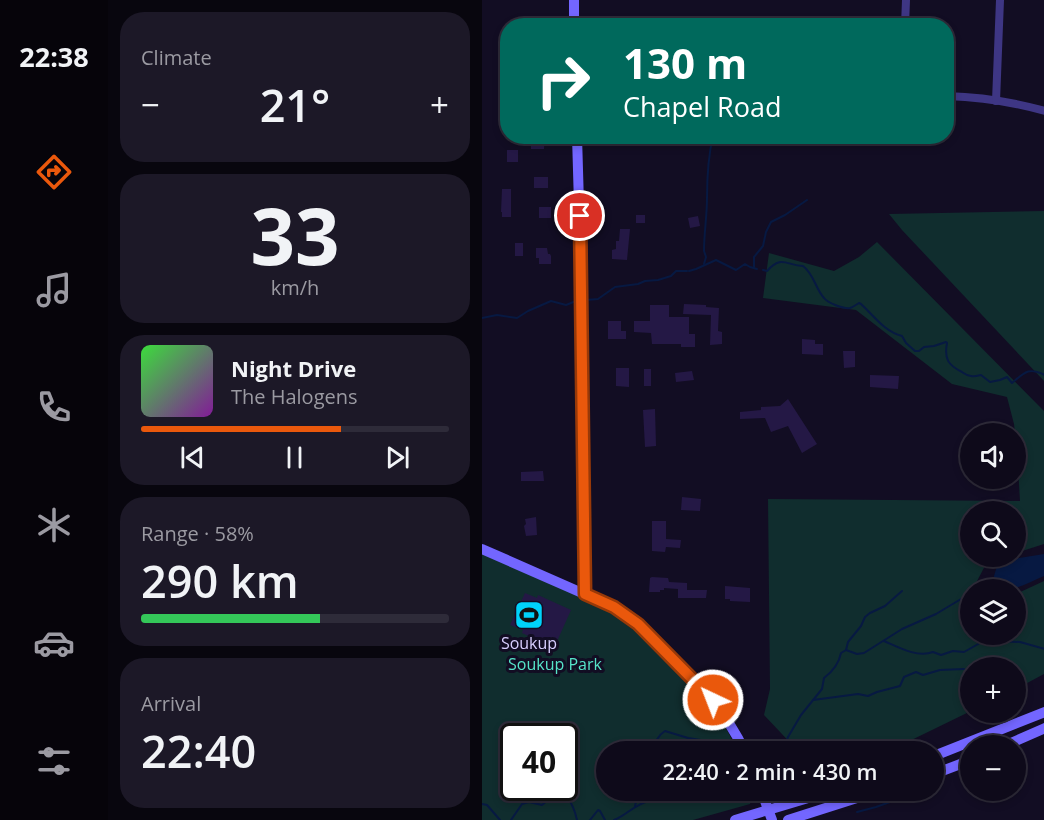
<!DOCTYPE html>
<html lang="en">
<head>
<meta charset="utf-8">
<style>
	:root { --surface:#0e0a1a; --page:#1c1827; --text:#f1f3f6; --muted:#9b9aa2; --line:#2e2b39; --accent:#ea580c }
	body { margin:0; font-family:"Open Sans",sans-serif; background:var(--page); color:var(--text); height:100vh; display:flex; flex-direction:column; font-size:22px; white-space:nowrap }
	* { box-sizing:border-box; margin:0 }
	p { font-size:20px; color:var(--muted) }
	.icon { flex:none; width:33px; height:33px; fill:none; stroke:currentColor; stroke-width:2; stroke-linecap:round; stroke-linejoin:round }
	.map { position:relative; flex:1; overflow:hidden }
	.sheet { display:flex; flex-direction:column; gap:12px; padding:12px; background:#08060e; width:374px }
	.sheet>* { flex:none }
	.hud { position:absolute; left:18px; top:18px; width:454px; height:126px; border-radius:24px; box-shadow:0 3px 9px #0003,0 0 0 2px var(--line); background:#00695c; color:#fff; overflow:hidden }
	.buttons { position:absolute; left:478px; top:423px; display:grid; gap:12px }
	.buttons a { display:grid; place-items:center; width:66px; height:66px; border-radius:50%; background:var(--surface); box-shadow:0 3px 9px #0003,0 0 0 2px var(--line); font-size:30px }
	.speed { position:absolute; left:18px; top:723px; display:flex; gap:12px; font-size:30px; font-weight:700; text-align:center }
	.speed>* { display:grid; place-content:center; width:78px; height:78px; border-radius:50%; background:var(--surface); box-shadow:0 3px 9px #0003,0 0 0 2px var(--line); line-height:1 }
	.speed .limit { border:3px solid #111; border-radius:9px; background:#fff; color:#111 }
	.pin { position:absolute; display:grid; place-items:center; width:51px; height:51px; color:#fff; margin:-26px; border:3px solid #fff; border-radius:50%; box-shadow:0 2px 6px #0007 }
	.me { position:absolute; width:66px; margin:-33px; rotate:317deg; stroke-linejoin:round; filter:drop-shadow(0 0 4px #0008) }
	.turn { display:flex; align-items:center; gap:21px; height:126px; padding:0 24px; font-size:27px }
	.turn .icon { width:78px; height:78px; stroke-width:2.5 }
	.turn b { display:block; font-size:42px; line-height:51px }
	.big { font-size:45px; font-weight:600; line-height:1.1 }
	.sheet .widget { flex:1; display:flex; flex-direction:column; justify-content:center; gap:9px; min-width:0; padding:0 21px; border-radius:24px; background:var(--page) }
	.sheet .dial { align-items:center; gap:0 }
	.dial b { font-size:78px; line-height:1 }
	.song { display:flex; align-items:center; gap:18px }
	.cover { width:72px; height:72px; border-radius:9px; background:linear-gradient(135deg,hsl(120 70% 55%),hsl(290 70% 35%)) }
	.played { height:6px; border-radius:3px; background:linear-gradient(90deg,var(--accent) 65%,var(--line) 65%) }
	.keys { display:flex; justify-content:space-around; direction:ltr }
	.heat { display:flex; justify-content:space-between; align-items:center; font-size:33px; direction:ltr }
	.charge { height:9px; border-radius:4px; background:linear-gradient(90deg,#34c759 58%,var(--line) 0) }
	.trip { position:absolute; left:114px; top:741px; width:348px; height:60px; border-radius:30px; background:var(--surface); box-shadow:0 3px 9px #0003,0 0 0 2px var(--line); font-weight:600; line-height:60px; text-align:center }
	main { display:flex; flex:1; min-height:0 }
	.menu { display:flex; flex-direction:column; width:108px; justify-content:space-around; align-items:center; background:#06040a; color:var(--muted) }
	.menu .icon { width:42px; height:42px }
	.menu .active { color:var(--accent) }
	.menu b { font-size:27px; color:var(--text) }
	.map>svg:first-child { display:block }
</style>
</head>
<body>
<main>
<nav class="menu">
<b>22:38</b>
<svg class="icon active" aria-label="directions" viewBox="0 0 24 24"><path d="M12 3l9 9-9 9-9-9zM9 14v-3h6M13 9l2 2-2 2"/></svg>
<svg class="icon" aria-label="music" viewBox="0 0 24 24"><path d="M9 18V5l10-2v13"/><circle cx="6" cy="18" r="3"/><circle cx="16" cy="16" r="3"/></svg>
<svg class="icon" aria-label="phone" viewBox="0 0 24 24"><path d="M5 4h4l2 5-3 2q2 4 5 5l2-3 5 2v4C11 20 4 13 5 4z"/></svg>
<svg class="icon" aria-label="climate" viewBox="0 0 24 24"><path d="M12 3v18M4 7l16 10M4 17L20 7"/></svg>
<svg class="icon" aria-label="car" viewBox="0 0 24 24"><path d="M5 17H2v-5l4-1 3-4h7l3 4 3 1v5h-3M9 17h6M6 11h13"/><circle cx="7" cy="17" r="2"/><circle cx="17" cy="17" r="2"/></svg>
<svg class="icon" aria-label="filters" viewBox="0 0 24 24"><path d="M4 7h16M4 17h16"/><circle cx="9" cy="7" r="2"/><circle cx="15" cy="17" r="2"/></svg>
</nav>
<section class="sheet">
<div class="widget"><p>Climate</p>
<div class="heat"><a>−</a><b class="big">21°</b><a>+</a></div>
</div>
<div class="widget dial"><b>33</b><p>km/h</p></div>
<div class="widget">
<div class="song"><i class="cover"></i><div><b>Night Drive</b><p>The Halogens</p></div></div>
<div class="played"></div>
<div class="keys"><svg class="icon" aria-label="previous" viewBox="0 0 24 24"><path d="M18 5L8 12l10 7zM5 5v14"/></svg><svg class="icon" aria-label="pause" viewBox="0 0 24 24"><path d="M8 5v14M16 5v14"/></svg><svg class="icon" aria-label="next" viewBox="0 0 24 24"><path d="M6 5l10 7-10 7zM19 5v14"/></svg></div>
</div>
<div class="widget"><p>Range · 58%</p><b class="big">290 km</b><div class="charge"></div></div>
<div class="widget"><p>Arrival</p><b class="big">22:40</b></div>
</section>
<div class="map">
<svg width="563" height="820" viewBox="0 0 563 820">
	<rect width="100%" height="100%" fill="#120d23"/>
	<g fill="#102d2e" fill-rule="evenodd">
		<path d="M562 211H563L562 381 420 230 407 214Z"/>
		<path d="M395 242 562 411V544L534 553V512H489V556L522 557 505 562 494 583 497 589 489 590V634H534V594L562 581V674L534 689V668H489V711L411 749 366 752 316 751 282 715 288 689 286 499 538 501 534 434 533 433 532 424 525 397 470 384 374 310 281 298 287 253 352 271 377 257Z"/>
		<path d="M0 553 124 608 144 621 165 637 203 675 239 719 256 751 124 752V790L269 791 271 795 268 804 211 820H0ZM32 736H82V788H32Z"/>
	</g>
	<path fill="#071942" d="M562 554V576C547 582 532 593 514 588L512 576 515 566 531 559Z"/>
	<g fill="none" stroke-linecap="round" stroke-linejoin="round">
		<g stroke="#071942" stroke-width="2">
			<path d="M222 264 224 257 222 251C222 233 225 216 225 198 225 177 226 157 231 136"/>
			<path d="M272 268V257L281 246 284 232 289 222 303 215 325 200"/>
			<path d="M281 270 285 271C299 255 304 265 321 266 332 274 333 288 342 298 346 303 361 309 368 308 371 307 374 305 377 303L379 304C392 316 403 332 420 336L424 343 433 351H437L442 347 452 346 464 342 465 343C462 359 466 365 480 372 483 374 485 376 489 376 492 377 495 376 499 375L508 382 518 380 525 377 530 383C543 372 546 367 563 375"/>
			<path d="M207 271 214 269 234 260 254 270 263 264 268 267 275 269"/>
			<path d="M104 300 116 299 133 287 156 284 163 281 176 280 189 276 194 271H205"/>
			<path d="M0 318 15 315 35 318 46 311 69 301 84 305 94 301"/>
			<path d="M494 590 497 587"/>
			<path d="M402 641C416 647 435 658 451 652L459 655 471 651 482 652 498 643 510 641 538 642 563 649"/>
			<path d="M364 650 375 654 382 653 420 629 454 614 489 593"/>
			<path d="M331 700 376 694 386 696 395 692 418 686 422 677 434 672 441 675 458 670 482 669"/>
			<path d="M172 752C172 743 175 736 183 731L206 738 225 741"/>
			<path d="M300 752 306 737 319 715 340 689 342 678C350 672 357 663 359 653L364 650 366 642 379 626 383 617 388 613 403 606 420 591"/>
			<path d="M452 786 454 784"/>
			<path d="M0 804 5 805 18 820"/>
			<path d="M153 806 154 802 166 790"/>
			<path d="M375 812 394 807 441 790"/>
			<path d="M29 820 40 804 47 802 60 805C69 798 72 790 84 794 89 802 93 810 95 820"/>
			<path d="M108 820 116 810 118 811 123 820"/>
			<path d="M132 820C145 815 154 803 168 801"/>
		</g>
	</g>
	<g fill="#241845">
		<path d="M17 66H26V75L17 74Z"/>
		<path d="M49 136H63L62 149H49Z"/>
		<rect x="25" y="150" width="11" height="12"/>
		<rect x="52" y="177" width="14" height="11"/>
		<path d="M20 189H29V217H20V212H19Z"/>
		<rect x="57" y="207" width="12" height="11"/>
		<rect x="154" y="215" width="9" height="8"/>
		<path d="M216 216 218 226 208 228 206 218Z"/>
		<path d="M138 229H148L145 260 130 259V250L134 249V241H137Z"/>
		<rect x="33" y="243" width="8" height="13"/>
		<path d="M54 248H65L66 254H68L69 256V264H57V258H54Z"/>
		<path d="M202 304 224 305V307L237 308 236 331 240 332V344L228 345 229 315 201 314Z"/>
		<path d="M168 305H187V317H207V334H213V347H199V344H170L169 333 152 332V321H168Z"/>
		<path d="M126 321H139V331H144V339H126Z"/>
		<path d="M320 339 333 340V344H341V355L320 354Z"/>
		<path d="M361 351H373V367L362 368Z"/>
		<path d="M134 368H147V387L134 386Z"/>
		<rect x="162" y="369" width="7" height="17"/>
		<path d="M210 371 212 380 194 382 193 373Z"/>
		<path d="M388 375 417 376 416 389 388 387Z"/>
		<path d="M306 399 335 444 320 453 306 426 289 432 283 418 258 419V412L279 410V407L298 406Z"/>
		<path d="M173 409 174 446 163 447 161 410Z"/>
		<path d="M61 471 62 481H39V472Z"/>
		<path d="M200 497 219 499 218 511 199 510Z"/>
		<path d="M54 517 55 535 44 536 42 526 44 524 43 519Z"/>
		<path d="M170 521H184V539L199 540 198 548 184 547 183 552 170 551Z"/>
		<path d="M170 577 186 578 187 582 205 583V590H225L224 598H196V589L182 588V590H178V592H167L168 578Z"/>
		<path d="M243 586 268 588V602L248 601V599H243Z"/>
		<path d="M43 593 55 598 56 595 89 610 72 648 40 633 41 630 28 625Z"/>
	</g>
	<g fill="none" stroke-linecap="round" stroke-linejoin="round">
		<g stroke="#3e3684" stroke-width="8">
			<path d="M423 26 424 0"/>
			<path d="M465 96C498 97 531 102 563 111"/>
			<path d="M514 101 518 0"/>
		</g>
		<g stroke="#7366ff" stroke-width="10">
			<path d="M92 0V26"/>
			<path d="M95 136 101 341 103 594"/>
			<path d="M0 549 132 607C151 618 166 634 182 649 214 680 244 711 263 752"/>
			<path d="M522 746 563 728"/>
			<path d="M452 756 563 712"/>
			<path d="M452 774 489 760"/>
			<path d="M279 790 290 820"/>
			<path d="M253 820 353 790"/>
			<path d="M306 820 400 790"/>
		</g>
	</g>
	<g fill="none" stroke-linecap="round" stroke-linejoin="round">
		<g stroke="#983908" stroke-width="15">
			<path id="route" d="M98 216 103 594 132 607 156 624 231 700"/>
		</g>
		<use href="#route" stroke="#ea580c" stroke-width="10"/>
	</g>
	<defs>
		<g id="stadium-square" transform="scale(1.5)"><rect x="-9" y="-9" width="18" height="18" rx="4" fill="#00d2fa" stroke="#120d23"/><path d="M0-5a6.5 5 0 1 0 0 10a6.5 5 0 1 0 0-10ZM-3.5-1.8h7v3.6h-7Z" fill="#111"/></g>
	</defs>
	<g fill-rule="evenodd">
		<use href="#stadium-square" x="47" y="615"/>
	</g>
	<g text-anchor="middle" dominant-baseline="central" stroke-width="6" stroke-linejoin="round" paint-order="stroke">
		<g font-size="16" fill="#d8cfff" stroke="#120d23">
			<text x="47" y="643">Soukup</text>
		</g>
		<g font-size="16" fill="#56e4c9" stroke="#120d23">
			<text x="73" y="664">Soukup Park</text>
		</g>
	</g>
</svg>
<div class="buttons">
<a><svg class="icon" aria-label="sound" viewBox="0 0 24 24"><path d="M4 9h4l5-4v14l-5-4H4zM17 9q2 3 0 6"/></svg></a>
<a><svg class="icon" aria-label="search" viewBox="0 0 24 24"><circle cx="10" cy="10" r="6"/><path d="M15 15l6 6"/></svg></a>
<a><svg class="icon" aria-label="layers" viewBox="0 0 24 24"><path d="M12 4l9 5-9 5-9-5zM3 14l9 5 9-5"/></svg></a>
<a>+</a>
<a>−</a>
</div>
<div class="speed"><div class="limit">40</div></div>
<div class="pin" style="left:98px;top:216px;background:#d93025"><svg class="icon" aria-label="arrive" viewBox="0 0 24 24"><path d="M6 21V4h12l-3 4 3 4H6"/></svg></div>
<svg class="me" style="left:231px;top:700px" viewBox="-20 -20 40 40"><circle r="17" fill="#ea580c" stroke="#fff" stroke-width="3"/><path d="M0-11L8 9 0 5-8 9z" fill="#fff"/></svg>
<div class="trip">22:40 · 2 min · 430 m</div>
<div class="hud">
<div class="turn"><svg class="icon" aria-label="right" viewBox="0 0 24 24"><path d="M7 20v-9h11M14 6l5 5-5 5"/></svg><div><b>130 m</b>Chapel Road</div></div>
</div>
</div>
</main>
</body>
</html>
